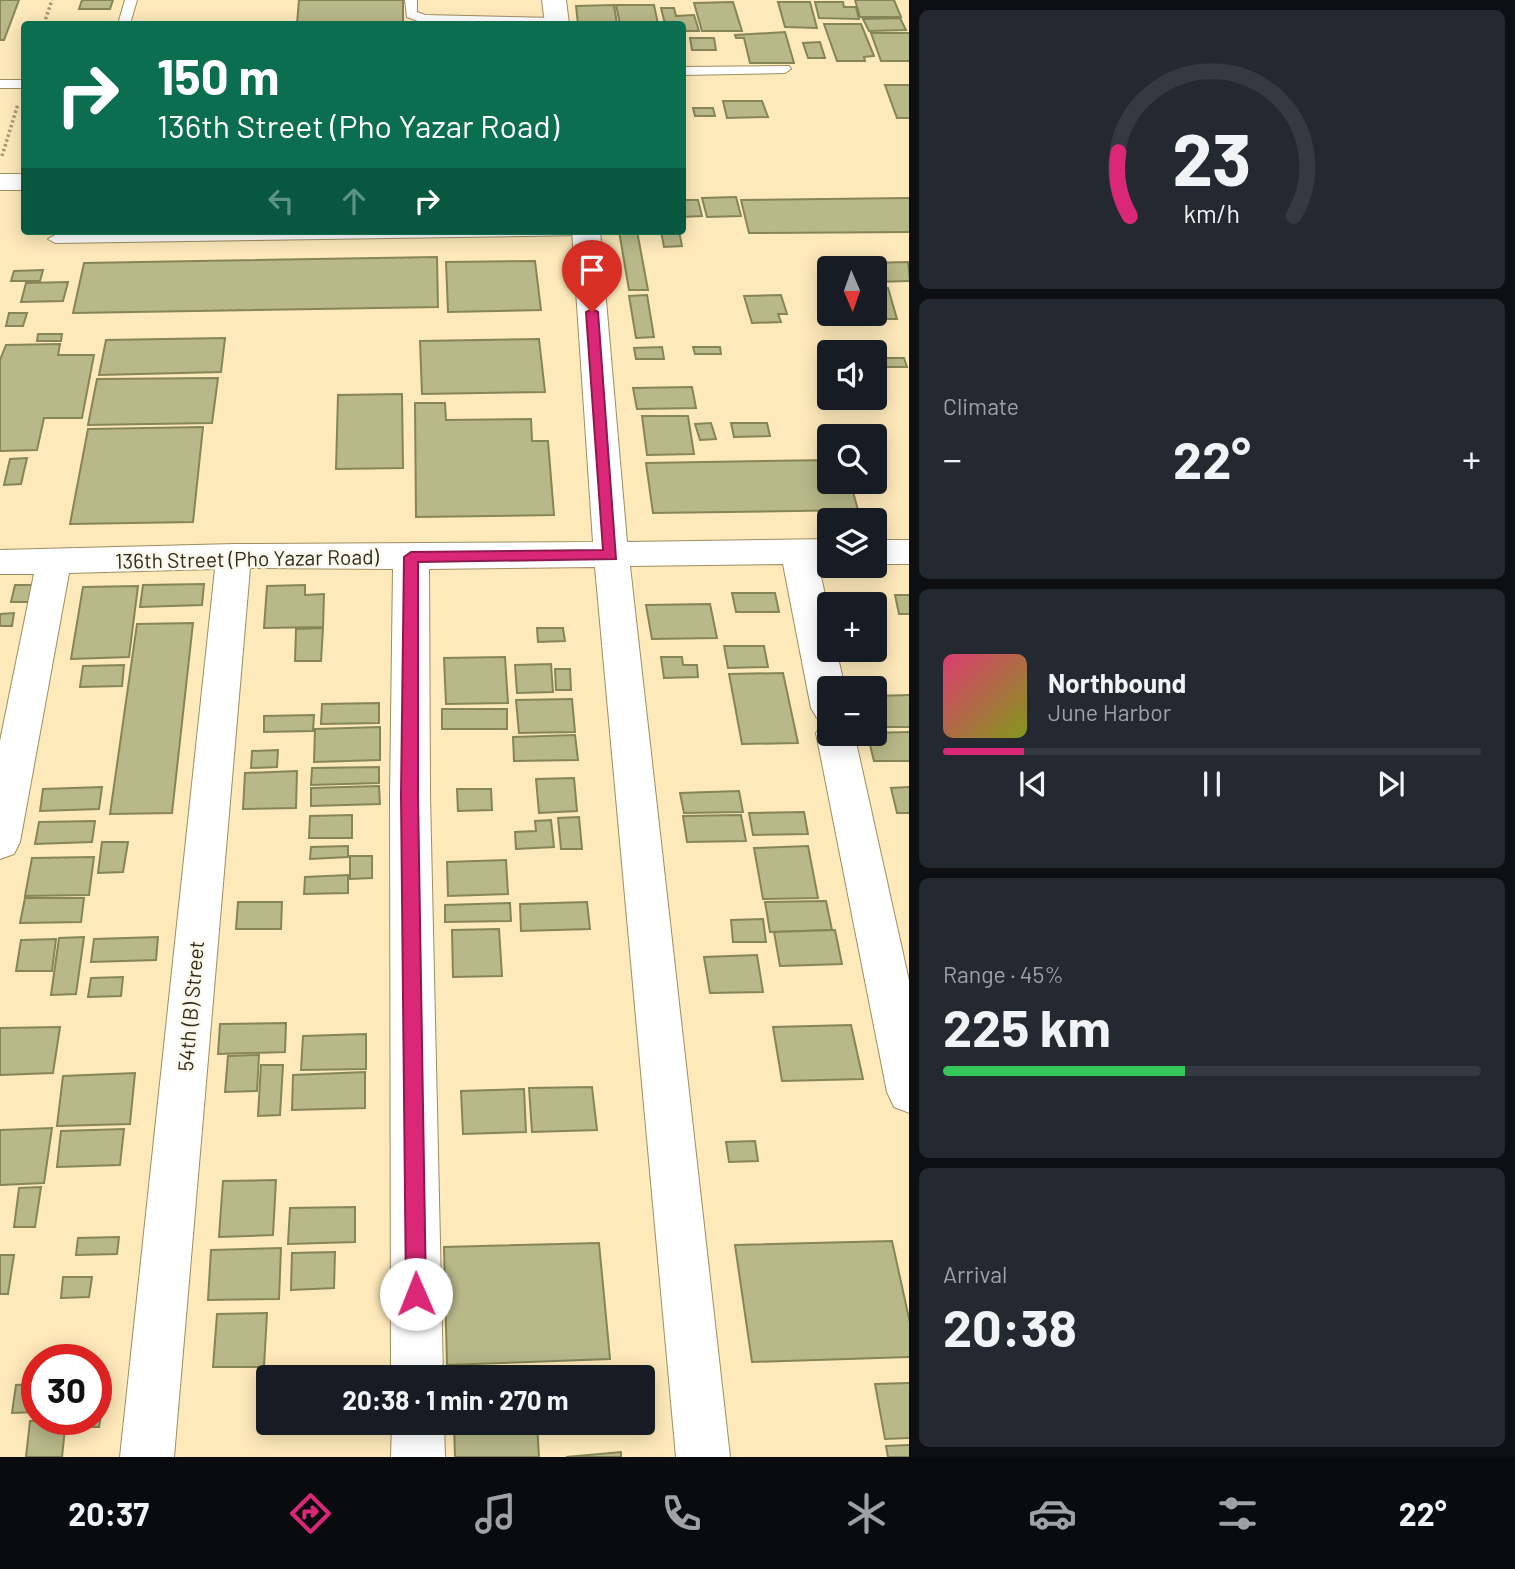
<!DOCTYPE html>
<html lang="en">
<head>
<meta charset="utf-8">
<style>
	:root { --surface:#171b24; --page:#242831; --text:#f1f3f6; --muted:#9ea1a6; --line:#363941; --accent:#db2777 }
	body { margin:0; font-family:Barlow,sans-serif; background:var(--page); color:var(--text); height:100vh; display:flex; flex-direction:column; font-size:26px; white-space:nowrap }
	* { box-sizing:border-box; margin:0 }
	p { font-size:23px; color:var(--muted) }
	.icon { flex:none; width:38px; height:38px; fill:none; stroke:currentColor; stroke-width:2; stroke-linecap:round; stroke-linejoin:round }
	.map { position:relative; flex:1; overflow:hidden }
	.side { display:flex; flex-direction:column; gap:10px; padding:10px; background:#0d0f14; width:606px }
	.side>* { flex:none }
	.guide { position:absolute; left:21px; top:21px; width:665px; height:214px; border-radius:7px; box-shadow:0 4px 18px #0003; background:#0b6e4f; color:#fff; overflow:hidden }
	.needle { width:46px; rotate:178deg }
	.buttons { position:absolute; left:817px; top:256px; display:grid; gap:14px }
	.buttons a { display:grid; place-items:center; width:70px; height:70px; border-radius:7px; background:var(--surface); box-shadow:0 4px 18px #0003; font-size:35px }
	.speed { position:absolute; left:21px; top:1344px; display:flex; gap:14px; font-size:35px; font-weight:700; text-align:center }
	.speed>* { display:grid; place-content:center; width:91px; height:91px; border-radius:50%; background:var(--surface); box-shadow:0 4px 18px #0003; line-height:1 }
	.speed .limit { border:10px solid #d22; background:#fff; color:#111 }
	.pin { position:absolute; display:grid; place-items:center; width:60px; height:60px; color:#fff; margin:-72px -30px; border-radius:50% 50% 50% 0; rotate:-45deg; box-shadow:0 0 7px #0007 }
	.pin .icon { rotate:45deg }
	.me { position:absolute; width:77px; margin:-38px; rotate:359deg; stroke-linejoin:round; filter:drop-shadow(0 0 5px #0008) }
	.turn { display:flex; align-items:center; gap:24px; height:147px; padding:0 21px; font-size:32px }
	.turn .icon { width:91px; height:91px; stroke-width:2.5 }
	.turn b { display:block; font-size:49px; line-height:60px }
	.lanes { display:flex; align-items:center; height:66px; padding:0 21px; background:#0003; justify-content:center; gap:35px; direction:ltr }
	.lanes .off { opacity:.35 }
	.big { font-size:52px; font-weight:700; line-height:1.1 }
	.side .card { flex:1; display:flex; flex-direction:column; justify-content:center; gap:10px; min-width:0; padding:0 24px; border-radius:10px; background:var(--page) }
	.side .dial { align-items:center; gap:0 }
	.dial svg { height:182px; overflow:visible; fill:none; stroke:var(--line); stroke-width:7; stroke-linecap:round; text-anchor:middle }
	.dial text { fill:var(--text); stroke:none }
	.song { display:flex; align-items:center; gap:21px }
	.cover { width:84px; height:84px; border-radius:10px; background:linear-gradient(135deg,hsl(340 70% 55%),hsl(70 70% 35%)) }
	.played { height:7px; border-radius:4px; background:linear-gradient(90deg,var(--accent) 15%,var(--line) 15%) }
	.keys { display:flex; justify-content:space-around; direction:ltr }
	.heat { display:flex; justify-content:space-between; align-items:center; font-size:38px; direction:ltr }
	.charge { height:10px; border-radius:5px; background:linear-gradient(90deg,#34c759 45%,var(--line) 0) }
	.trip { position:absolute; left:256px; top:1365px; width:399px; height:70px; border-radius:7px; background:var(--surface); box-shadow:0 4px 18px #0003; font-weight:700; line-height:70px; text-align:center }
	.tab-bar { display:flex; height:112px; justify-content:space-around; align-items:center; background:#090b0e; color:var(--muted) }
	.tab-bar .icon { width:49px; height:49px }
	.tab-bar .active { color:var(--accent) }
	.tab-bar b { font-size:32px; color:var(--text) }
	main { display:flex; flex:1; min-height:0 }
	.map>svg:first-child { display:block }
</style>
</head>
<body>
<main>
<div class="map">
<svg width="910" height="1457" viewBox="0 0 910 1457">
	<rect width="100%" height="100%" fill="#fde9ba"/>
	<g fill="#b8b889" stroke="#858557" stroke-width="2">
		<path d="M0 0H19L4 40H0Z"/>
		<path d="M82 0H113L110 9H79Z"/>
		<path d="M299 0H403V24H297Z"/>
		<path d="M855 0H894L901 17H860Z"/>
		<path d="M733 2 742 31H702L694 3Z"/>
		<path d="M778 2H810L817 28 785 27Z"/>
		<path d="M815 2H843L844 7H856L859 19 819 18Z"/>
		<path d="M614 5 617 24H578L576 6Z"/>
		<path d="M616 5H654L658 24H620Z"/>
		<path d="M661 8H674L676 16 694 15 699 31H682V24H665Z"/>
		<path d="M900 18 906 30 869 31 863 19Z"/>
		<path d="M824 24H861L874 56 864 57 865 61H837Z"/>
		<path d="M785 32 794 63H750L744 38H736L735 35Z"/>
		<path d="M871 33H910V61H881Z"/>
		<path d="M690 38H714L716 50H692Z"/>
		<path d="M820 42 825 58H808L803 43Z"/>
		<path d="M885 85H910V118H897Z"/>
		<path d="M723 101H762L768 117 727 118Z"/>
		<path d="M693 108H713L715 116H695Z"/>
		<path d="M736 197 741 216 707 217 702 198Z"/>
		<path d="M910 198V232L749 233 741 200Z"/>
		<path d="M682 200H698L702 216 682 217Z"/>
		<path d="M619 231H637L648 290H629Z"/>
		<path d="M661 231H679L682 246 664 247Z"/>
		<path d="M437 257 438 307 73 313 84 263Z"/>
		<path d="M535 261 541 310 448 312 446 262Z"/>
		<path d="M908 262 910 281 875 282V268H868L867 263Z"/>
		<path d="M43 270 40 281H11L14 271Z"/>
		<path d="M68 282 63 301 21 302 26 283Z"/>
		<path d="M875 288H888L897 319H866L865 313H875Z"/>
		<path d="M647 295 654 337 636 338 629 296Z"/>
		<path d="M781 295 787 314H778L781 322 752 323 744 296Z"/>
		<path d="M9 313H27L23 326H6Z"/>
		<path d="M38 334H62L61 341H37Z"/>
		<path d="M225 338 221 372 99 375 106 340Z"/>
		<path d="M539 339 545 392 422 394 420 341Z"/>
		<path d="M60 344 58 355H94L82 418H44L37 450 0 451V360L6 345Z"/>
		<path d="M662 347 664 359H636L634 348Z"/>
		<path d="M693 347H720L721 354H695Z"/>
		<path d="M875 358H904L907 367H877Z"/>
		<path d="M218 378 212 423 88 425 97 379Z"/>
		<path d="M692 387 696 408 637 409 633 388Z"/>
		<path d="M402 394 403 468 336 469 338 395Z"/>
		<path d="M415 403H445L446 420 531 419 532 441H548L554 515 416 517Z"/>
		<path d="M642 416H688L694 454 647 455Z"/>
		<path d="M711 423 716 439 700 440 695 424Z"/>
		<path d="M731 423H767L770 436 734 437Z"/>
		<path d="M203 427 193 522 70 524 88 429Z"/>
		<path d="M27 458 21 484 4 485 10 459Z"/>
		<path d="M830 460V481H850L858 510 653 513 646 463Z"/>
		<path d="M204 584 202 605 140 607 143 585Z"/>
		<path d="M15 585H41L37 602H11Z"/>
		<path d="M305 585V595L324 594 323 627 264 628 267 586Z"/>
		<path d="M138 586 129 657 71 659 83 587Z"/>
		<path d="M732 593H775L779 612H736Z"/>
		<path d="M895 595H910V614H899Z"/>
		<path d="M710 604 717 638 652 639 646 605Z"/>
		<path d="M14 613 12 626H0V614Z"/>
		<path d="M193 623 172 813 110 814 137 624Z"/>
		<path d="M323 628 321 661H295L296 629Z"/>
		<path d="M537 628H563L565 641 538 642Z"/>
		<path d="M724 646H764L768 667 728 668Z"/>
		<path d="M845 649H875L876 653 846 654Z"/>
		<path d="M505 657 508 703 446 704 444 658Z"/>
		<path d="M661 657H682L683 665H697L698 677 664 678Z"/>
		<path d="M551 664 553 692 517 693 515 665Z"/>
		<path d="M124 665 122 686 80 687 83 666Z"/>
		<path d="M555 669H570L571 690H556Z"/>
		<path d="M783 673 798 743 742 744 729 674Z"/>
		<path d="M910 695V727H875V696Z"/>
		<path d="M572 699 575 732 519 733 516 700Z"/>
		<path d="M379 703V723L321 724 322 704Z"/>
		<rect x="442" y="709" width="65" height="20"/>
		<path d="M314 715 313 731 264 732V716Z"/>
		<path d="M380 727V760L314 762 315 729Z"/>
		<path d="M910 732V761H874L867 733Z"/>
		<path d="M575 735 578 760 514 761 513 737Z"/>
		<path d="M278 750 277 767 251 768 252 751Z"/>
		<path d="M379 767V783L311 785 312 768Z"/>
		<path d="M297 771 296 808 243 809 245 773Z"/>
		<path d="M574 778 577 811 539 813 536 779Z"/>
		<path d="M379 786 380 804 311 806V788Z"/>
		<path d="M102 787 99 809 40 811 43 789Z"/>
		<path d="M910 787V813H897L891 788Z"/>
		<path d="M457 789H491L492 810 458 811Z"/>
		<path d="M739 791 743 812 684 813 680 793Z"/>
		<path d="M804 812 808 834 753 835 749 813Z"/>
		<path d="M352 815V838H309L310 816Z"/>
		<path d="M741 815 746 841 687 842 683 816Z"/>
		<path d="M579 817 582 849H561L558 818Z"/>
		<path d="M551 820 554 847 516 849 515 832 536 831 535 821Z"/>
		<path d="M95 821 92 842 35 844 39 822Z"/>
		<path d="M102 842H128L123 872 98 873Z"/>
		<path d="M348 846V857L310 859 311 847Z"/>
		<path d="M808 846 818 898 763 899 754 848Z"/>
		<path d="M350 856H372V878L350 879Z"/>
		<path d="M94 857 89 895 25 896 32 858Z"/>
		<path d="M506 860 508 894 448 896 447 862Z"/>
		<path d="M348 875V893L304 894 305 877Z"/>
		<path d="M25 898H84L81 922 20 923Z"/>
		<path d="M826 901 832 930 770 932 765 902Z"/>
		<path d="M238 902H282L281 929H236Z"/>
		<path d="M587 902 590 929 521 931 520 904Z"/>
		<path d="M510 903 511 921 445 922V905Z"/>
		<path d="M763 919 766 942H733L731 920Z"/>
		<path d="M499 929 502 976 453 977 452 930Z"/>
		<path d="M835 930 842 964 780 966 774 932Z"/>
		<path d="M84 937 76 994 51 995 59 938Z"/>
		<path d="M158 937 156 960 91 962 94 939Z"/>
		<path d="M56 939 52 971H16L21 940Z"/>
		<path d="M757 955 763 992 710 993 704 957Z"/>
		<path d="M123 977 121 996 88 997 91 978Z"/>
		<path d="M286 1023 285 1052 218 1054 220 1024Z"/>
		<path d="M851 1025 863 1079 782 1081 773 1027Z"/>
		<path d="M60 1027 53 1073 0 1075V1028Z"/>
		<path d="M366 1034V1069L301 1070 303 1036Z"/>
		<path d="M259 1055 257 1091 225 1092 228 1056Z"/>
		<path d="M261 1065H283L280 1115 258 1116Z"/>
		<path d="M365 1072V1108L292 1110 293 1075Z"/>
		<path d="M135 1073 130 1124 57 1126 63 1076Z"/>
		<path d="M592 1087 597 1130 532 1132 529 1088Z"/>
		<path d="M524 1089 526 1132 463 1134 461 1091Z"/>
		<path d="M52 1128 44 1183 0 1185V1130Z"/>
		<path d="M124 1129 120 1165 57 1167 61 1131Z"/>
		<path d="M755 1141 758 1161 729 1162 726 1142Z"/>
		<path d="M276 1180 273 1235 219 1237 223 1181Z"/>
		<path d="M41 1187 35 1227H14L19 1188Z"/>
		<path d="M355 1207V1242L288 1244 290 1208Z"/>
		<path d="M119 1237 117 1254 76 1255 78 1238Z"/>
		<path d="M892 1241 910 1323V1357L752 1362 735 1245Z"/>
		<path d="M599 1243 610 1359 447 1365 444 1247Z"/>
		<path d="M281 1248 279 1299 208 1300 211 1250Z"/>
		<path d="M335 1252 334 1288 291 1290 292 1253Z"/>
		<path d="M0 1255H14L8 1294H0Z"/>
		<path d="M63 1277H92L89 1297 61 1298Z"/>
		<path d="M267 1313 264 1367H213L217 1314Z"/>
		<path d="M534 1368V1377H452V1372Z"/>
		<path d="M910 1383V1438L885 1439 875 1384Z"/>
		<path d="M37 1384V1412L12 1413 16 1385Z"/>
		<path d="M96 1392H105L99 1427H75L76 1419H96Z"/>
		<path d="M66 1419 62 1457H26L30 1421Z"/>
		<path d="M454 1423H537L539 1457H455Z"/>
		<path d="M573 1423H615L616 1431 574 1434Z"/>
		<path d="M910 1445V1457H888L886 1446Z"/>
		<path d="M621 1452V1457H566Z"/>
	</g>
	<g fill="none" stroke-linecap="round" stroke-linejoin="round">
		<g stroke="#9f8d62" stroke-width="2">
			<g id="lane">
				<path d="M125 0H137L130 24H118Z"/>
				<path d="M405 0H417V12L425 15 556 18 562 22 560 24 423 23 407 17Z"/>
				<path d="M789 66 791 69 785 73 682 75V67Z"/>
				<rect x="0" y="80" width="24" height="8"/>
				<path d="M302 231H593L586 235 55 243 48 239 55 235Z"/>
			</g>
		</g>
		<g stroke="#9f8d62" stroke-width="2">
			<g id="street">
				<path d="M542 0H566L569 24H545Z"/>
				<rect x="0" y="174" width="24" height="16"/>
				<path d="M572 231H600L627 542 830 539V563H818L830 617V649H836L845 688H830V733H854L910 985V1113L894 1107 887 1092 816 733 825 721 817 718 811 708 783 564 630 566 730 1457H676L595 567 429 569 430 795 443 1377H391L390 795 393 569 250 568 174 1457H120L215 569 69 573 20 842 14 854 0 859V741L34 574H0V550L234 544 593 542Z"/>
				<rect x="875" y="540" width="35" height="24"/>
				<path d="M392 1423H444L445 1457H391Z"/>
			</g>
		</g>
		<g stroke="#a99a78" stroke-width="3.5" stroke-dasharray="2.5 2.5" stroke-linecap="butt">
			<path d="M44 24 52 0"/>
			<path d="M2 156 18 104"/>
		</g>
		<use href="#lane" fill="#fff" fill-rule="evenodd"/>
		<use href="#street" fill="#fff" fill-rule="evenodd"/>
	</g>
	<path fill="#db2777" stroke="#8e194d" stroke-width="2" d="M592 309 598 312 616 559 418 562V795L426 1294 423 1301 416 1304 409 1301 406 1294 401 795 404 557 411 552 603 550 586 312Z"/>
	<g text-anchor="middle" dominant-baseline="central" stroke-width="5" stroke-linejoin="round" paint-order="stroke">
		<g font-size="21" fill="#342c1a" stroke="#fbf8ee">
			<text transform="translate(247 558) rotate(-1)">136th Street (Pho Yazar Road)</text>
			<text transform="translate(190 1006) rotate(-85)">54th (B) Street</text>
		</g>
	</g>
</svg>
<div class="buttons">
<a><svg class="needle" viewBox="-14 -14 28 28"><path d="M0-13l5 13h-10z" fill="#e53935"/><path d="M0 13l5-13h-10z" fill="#9ea1a6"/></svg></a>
<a><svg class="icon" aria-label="sound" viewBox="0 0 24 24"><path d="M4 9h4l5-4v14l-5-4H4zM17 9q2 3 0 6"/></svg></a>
<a><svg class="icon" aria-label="search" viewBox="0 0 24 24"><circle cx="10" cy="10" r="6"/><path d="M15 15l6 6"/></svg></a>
<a><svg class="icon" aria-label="layers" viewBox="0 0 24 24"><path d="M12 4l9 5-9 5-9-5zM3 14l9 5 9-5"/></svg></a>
<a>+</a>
<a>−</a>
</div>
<div class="speed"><div class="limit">30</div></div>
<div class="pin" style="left:592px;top:312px;background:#d93025"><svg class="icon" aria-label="arrive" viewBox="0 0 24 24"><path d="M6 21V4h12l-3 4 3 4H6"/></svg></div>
<svg class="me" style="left:416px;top:1294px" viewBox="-20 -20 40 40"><circle r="19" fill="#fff"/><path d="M0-13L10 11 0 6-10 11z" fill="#db2777"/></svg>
<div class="trip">20:38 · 1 min · 270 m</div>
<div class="guide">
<div class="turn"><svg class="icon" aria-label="right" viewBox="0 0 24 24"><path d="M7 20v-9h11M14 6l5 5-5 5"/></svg><div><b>150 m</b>136th Street (Pho Yazar Road)</div></div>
<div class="lanes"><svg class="icon off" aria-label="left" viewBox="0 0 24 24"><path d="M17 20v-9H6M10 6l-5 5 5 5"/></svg><svg class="icon off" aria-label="ahead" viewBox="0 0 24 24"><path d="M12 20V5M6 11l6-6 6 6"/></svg><svg class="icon" aria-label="right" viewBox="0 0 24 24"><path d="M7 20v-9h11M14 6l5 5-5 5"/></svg></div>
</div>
</div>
<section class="side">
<div class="card dial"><svg viewBox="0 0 100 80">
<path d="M14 69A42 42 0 1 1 86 69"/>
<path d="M14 69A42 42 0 0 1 9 41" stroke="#db2777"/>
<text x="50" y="56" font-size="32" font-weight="700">23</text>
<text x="50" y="72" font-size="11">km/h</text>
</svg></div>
<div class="card"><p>Climate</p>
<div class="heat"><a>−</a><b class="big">22°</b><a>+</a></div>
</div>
<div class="card">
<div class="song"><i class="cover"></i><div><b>Northbound</b><p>June Harbor</p></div></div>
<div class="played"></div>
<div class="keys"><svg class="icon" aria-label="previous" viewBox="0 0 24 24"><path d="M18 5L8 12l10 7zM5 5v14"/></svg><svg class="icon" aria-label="pause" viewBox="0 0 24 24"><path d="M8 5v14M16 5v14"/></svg><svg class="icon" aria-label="next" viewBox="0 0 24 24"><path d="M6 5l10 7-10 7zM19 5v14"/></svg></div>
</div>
<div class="card"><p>Range · 45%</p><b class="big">225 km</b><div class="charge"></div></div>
<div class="card"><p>Arrival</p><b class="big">20:38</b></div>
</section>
</main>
<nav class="tab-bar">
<b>20:37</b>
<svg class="icon active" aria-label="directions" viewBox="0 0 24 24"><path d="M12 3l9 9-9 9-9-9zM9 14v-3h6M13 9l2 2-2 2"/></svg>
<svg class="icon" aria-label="music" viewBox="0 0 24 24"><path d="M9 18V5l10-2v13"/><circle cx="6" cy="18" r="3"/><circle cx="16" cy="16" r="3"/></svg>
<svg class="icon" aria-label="phone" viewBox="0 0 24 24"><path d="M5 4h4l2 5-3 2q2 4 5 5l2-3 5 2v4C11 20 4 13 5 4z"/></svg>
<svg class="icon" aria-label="climate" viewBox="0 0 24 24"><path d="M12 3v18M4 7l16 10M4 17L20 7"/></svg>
<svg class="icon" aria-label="car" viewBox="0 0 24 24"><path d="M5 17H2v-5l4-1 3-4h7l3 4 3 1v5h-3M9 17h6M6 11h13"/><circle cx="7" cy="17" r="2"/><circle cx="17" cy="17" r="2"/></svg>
<svg class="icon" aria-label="filters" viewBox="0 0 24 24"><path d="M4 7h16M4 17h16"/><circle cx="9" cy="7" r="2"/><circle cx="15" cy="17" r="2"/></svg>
<b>22°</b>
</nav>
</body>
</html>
